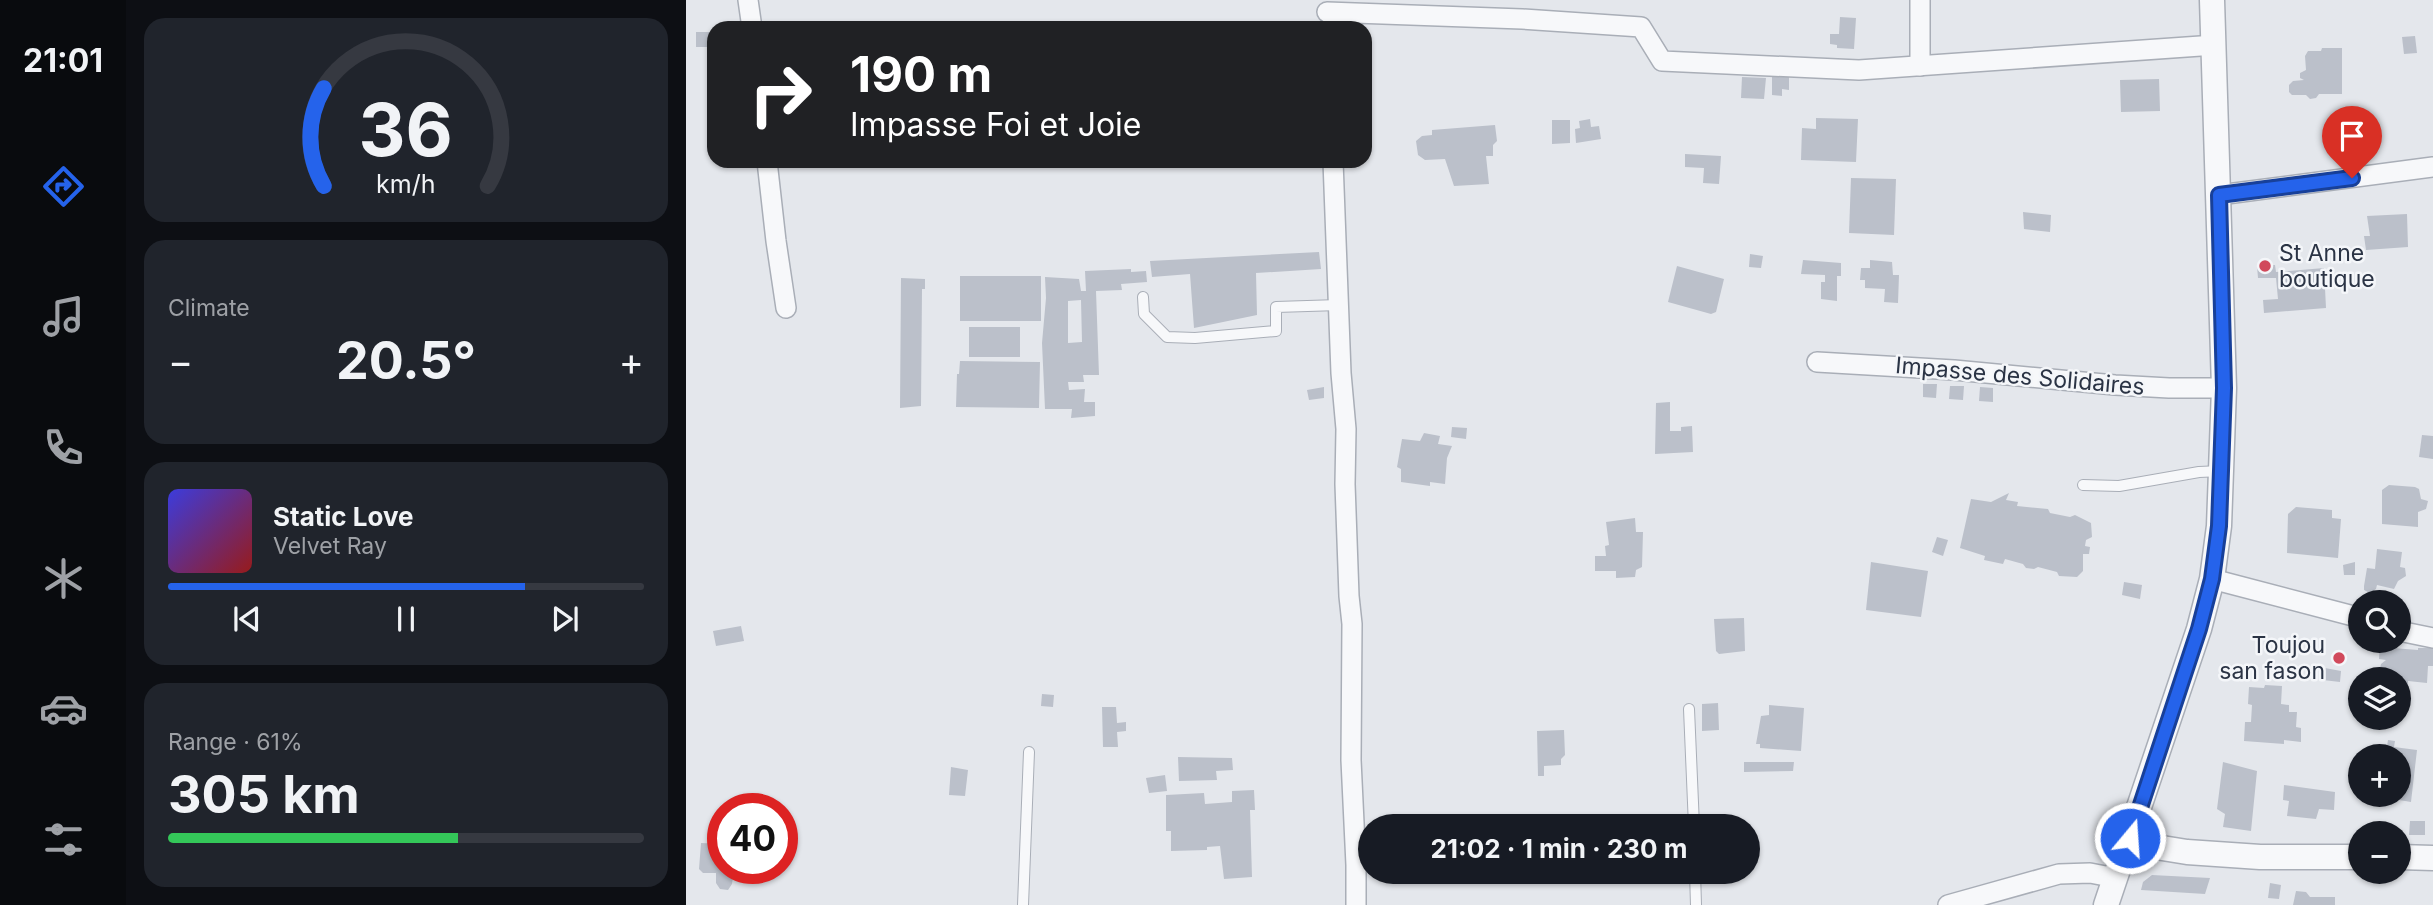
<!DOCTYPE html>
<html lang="en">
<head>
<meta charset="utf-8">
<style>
	:root { --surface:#171b24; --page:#20242c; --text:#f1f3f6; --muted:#9ea1a6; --line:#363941; --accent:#2563eb }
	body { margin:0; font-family:Inter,sans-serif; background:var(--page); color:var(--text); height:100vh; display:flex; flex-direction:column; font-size:26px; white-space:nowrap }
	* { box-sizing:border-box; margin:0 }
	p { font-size:23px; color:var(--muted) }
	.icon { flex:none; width:38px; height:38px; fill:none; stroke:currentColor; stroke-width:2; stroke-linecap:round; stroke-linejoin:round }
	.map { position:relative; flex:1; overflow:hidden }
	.side { display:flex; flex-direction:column; gap:18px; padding:18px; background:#0d0f14; width:560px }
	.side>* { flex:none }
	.guide { position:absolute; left:21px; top:21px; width:665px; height:147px; border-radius:21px; box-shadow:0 2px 5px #0004; background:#202124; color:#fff; overflow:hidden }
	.controls { position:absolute; left:1662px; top:590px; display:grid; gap:14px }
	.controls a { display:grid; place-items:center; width:63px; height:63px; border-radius:50%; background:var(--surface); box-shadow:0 2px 5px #0004; font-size:35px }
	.speed { position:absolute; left:21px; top:793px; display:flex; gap:14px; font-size:35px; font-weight:700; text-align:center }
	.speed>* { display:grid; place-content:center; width:91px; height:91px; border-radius:50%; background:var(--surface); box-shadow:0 2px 5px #0004; line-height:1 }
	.speed .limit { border:10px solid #d22; background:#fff; color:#111 }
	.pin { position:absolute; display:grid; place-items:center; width:60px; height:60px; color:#fff; margin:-72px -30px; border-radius:50% 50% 50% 0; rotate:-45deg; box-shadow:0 0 7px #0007 }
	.pin .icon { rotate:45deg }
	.me { position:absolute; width:77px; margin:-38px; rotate:18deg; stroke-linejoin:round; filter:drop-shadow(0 0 5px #0008) }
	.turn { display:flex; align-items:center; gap:24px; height:147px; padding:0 28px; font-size:32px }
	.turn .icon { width:91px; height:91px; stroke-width:2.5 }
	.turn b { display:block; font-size:49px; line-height:60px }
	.big { font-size:52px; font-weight:700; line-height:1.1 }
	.side .widget { flex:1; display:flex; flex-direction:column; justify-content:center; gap:10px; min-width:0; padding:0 24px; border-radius:21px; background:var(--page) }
	.side .dial { align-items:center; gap:0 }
	.dial svg { height:182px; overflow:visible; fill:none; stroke:var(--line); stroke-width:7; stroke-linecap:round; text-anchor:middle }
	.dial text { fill:var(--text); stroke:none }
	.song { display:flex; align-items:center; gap:21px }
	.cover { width:84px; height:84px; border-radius:10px; background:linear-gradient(135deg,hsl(240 70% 55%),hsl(0 70% 35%)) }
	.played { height:7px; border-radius:4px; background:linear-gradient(90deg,var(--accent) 75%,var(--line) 75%) }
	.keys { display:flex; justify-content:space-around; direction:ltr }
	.heat { display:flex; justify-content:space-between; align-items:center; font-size:38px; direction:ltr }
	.charge { height:10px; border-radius:5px; background:linear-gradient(90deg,#34c759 61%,var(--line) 0) }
	.trip { position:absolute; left:672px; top:814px; width:402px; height:70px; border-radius:35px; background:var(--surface); box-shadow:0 2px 5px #0004; font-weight:700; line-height:70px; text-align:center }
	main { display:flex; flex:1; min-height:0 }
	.tab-bar { display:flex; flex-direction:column; width:126px; justify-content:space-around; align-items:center; background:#090b0e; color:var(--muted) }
	.tab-bar .icon { width:49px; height:49px }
	.tab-bar .current { color:var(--accent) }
	.tab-bar b { font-size:32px; color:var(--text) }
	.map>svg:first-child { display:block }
</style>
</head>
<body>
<main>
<nav class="tab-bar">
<b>21:01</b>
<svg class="icon current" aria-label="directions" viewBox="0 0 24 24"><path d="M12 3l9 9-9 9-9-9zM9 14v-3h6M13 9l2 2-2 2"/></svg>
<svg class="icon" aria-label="music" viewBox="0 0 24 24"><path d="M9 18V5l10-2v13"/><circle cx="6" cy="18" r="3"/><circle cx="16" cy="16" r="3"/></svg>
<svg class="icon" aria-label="phone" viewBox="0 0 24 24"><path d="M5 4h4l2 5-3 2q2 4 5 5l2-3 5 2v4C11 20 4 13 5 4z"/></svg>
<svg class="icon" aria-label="climate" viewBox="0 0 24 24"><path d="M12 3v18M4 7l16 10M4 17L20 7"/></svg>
<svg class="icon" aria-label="car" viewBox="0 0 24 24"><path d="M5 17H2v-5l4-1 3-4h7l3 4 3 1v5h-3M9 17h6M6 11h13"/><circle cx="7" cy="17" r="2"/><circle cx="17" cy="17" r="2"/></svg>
<svg class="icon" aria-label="filters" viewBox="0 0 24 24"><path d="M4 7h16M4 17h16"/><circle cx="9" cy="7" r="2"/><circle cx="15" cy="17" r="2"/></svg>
</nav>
<section class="side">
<div class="widget dial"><svg viewBox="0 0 100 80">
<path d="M14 69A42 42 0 1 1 86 69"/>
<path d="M14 69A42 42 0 0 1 14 26" stroke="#2563eb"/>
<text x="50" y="56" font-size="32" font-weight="700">36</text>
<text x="50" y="72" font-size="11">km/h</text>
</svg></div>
<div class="widget"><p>Climate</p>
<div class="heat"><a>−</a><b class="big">20.5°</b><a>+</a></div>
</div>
<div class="widget">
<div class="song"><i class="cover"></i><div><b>Static Love</b><p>Velvet Ray</p></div></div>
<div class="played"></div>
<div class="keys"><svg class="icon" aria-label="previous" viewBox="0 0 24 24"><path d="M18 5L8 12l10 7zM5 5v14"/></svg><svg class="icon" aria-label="pause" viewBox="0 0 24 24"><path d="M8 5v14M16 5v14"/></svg><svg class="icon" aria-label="next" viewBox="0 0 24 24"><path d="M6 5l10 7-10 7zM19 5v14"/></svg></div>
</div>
<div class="widget"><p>Range · 61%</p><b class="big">305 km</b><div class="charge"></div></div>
</section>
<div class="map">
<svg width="1747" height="905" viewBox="0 0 1747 905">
	<rect width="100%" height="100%" fill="#e4e7ec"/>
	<g fill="#bbc0ca" fill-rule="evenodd">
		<path d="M1154 17 1170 18 1168 49 1151 48V45L1144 44V34H1153Z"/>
		<rect x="10" y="32" width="16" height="15"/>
		<path d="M1729 36 1731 53 1718 54 1716 37Z"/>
		<path d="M1636 48H1656V94H1633L1630 98 1624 99 1620 95H1606L1603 92V85L1607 81 1618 80 1614 78V73L1620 70 1619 56 1622 51H1635Z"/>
		<path d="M1086 76 1103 77V90L1096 89V96L1086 95Z"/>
		<path d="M1056 77 1080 78 1078 99 1055 98Z"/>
		<path d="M1473 79 1474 111 1435 112 1434 80Z"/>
		<path d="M1130 118 1172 119 1170 162 1115 160 1116 128 1130 129Z"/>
		<path d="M904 119 905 127 913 126 915 139 890 143 889 129 894 128 893 121Z"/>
		<path d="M866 120H884V143L866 144Z"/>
		<path d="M809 125 811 141 807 145V156H800L803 184 768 186 759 159 739 160 732 155 730 141 736 136 746 135V130Z"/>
		<path d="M999 154 1035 156 1033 184 1017 183 1018 168 999 167Z"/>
		<path d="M1165 178 1210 179 1208 235 1163 233Z"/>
		<path d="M1337 212 1365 215 1364 232 1338 229Z"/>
		<path d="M1721 214 1722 247 1680 250 1678 236H1684L1681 216Z"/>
		<path d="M633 252 635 269 570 273 571 315 508 328 504 274 466 277 464 261Z"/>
		<path d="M1064 254 1077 256 1075 268 1063 267Z"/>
		<path d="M1117 260 1155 263V276H1151V301L1135 299V282H1139V275L1115 274Z"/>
		<path d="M1184 260 1206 262 1207 275H1213L1212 303 1198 302 1199 289 1179 288V280H1174L1175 268H1184Z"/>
		<path d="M1589 265 1590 272 1638 268 1640 308 1578 313 1577 300 1592 299 1590 278H1572L1571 266Z"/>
		<path d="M991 266 1038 279 1030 312 1025 314 982 302Z"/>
		<path d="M445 269V272L460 271 461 282 435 284 436 290 410 291 413 375H397L398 382H382L383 390 399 389 398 402H409V416L385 418 386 409H359L356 343 360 298 359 277 393 279 395 291H400L399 271ZM395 300 396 342 382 343V301Z"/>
		<rect x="274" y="276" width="81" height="45"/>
		<path d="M215 278 239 279V289H236L235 406 214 408Z"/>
		<rect x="283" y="327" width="51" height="30"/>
		<path d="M274 361 354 362 353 408 270 407 271 374H273Z"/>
		<path d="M1237 384H1251L1250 398 1237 397Z"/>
		<path d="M1264 386H1278L1277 400 1263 399Z"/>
		<path d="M638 387V398L623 400 621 390Z"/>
		<path d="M1294 387 1307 388V402L1293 401Z"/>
		<path d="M984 402V431H995V427L1006 426 1007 452 969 454 970 403Z"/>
		<path d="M766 427 781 428 780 439 765 437Z"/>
		<path d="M738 433 754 436 752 444 766 446 761 458 759 484 744 482V486L715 482V469L711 467 716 439 734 441Z"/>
		<path d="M1736 435 1747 436V459L1733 457Z"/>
		<path d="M1703 485 1729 487 1733 489 1735 499 1742 501 1740 509 1732 512V527L1696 524V490Z"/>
		<path d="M1323 493 1320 500 1332 502 1331 506 1362 509 1364 513 1384 517 1389 515 1405 523 1406 537 1400 540 1399 546 1404 547 1403 554H1397V571L1391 577 1373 576 1371 572 1352 567 1348 569 1340 568 1337 564 1319 559 1317 564 1298 560 1299 556 1274 548 1285 499 1305 502Z"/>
		<path d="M1610 507 1646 510V518L1655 519 1652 558 1601 553 1602 514Z"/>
		<path d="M949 518 950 532H957L956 567 950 570 949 577 930 578V571H909V556H920L919 546 923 545 920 522Z"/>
		<path d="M1251 537 1262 540 1257 556 1246 552Z"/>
		<path d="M1691 549 1716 552 1714 567 1719 568 1720 576 1712 581 1708 589 1691 585 1690 589 1684 593 1678 590V586L1681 568 1689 569Z"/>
		<path d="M1185 562 1242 571 1235 617 1180 610Z"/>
		<path d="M1669 562V575H1658L1657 565Z"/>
		<path d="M1438 582 1456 585 1454 599 1436 595Z"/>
		<path d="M1058 618 1059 651 1033 654 1030 651 1028 619Z"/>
		<path d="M55 626 58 641 30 646 27 631Z"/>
		<path d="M1694 643 1708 644 1707 648 1732 650V648H1747V666H1742L1741 683 1722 681V685L1713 684V679L1696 678 1693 674 1695 664 1700 660 1693 659Z"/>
		<path d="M1639 668 1655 671 1654 682 1637 680Z"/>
		<path d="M1579 685 1596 686 1595 704 1603 705V712H1611L1610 727 1615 728V742L1598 740V744L1558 741 1559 722H1565L1566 705 1562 704 1563 687 1578 688Z"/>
		<path d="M356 694 368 695 367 707 355 706Z"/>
		<path d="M1032 703 1033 730 1016 731V704Z"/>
		<path d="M1083 705 1118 708 1115 751 1074 748V744H1070L1075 716 1083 715Z"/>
		<path d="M416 707H430L431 723 440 722V731L431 732 432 747H417Z"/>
		<path d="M878 730 879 755 875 759V765L858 766V776H852L851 731Z"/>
		<path d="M1702 740 1709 741 1708 747 1731 750 1725 802 1707 799 1704 802 1695 801 1689 794H1713V756H1688L1689 745 1701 746Z"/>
		<path d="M492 757 546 758 547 770 530 771 531 780 493 781Z"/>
		<path d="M1058 762H1108L1107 771 1058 772Z"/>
		<path d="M1537 762 1571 771 1565 831 1537 827 1539 814 1531 809Z"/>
		<path d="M265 767 282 770 279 796 263 795Z"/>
		<path d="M479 775 481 791 463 793 460 778Z"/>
		<path d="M1598 785 1649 792 1648 810 1633 809 1630 819 1601 816 1603 801 1597 800Z"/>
		<path d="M568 790 569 810H564L566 877 538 879 534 846 521 847V850L485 851V831H480V795L518 793 519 804 546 802V791Z"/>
		<path d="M1724 821H1739V835H1723Z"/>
		<path d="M15 843 37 844V868H60V878L47 877 46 884 42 890 34 889 30 883V873H17L13 869Z"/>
		<path d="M1466 875 1524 878 1519 894 1455 890 1457 882Z"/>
		<path d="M1584 883 1595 885 1593 899 1582 898Z"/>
		<path d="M1610 891 1620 892 1624 897H1649V905H1607Z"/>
	</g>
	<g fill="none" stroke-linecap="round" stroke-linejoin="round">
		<g stroke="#a9aeb7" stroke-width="12">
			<g id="service">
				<path d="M457 297 458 314 481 337 509 338 590 331V307L653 305"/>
				<path d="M1397 485 1433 486 1513 472 1535 471"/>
				<path d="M1003 709 1008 826"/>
				<path d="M1009 872 1010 905"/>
				<path d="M337 905 343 752"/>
			</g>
		</g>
		<g stroke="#a9aeb7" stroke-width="22">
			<g id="minor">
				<path d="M62 0 66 28"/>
				<path d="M641 12 836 19 955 27 976 61 1173 70 1529 45"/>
				<path d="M1234 66V0"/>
				<path d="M81 161 90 241 100 308"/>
				<path d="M647 161 655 373 660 429 659 484 663 596 666 624 665 760 670 865V905"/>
				<path d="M1533 195 1747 167"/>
				<path d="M1131 362 1268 370 1429 385 1483 388H1538"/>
				<path d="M1526 579 1675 618"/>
				<path d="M1713 631 1747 638"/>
				<path d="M1262 905 1373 874 1404 873 1430 878"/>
			</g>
		</g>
		<g stroke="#a9aeb7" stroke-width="27">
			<g id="tertiary">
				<path d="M1444 837 1470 847 1501 852 1574 857H1675"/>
				<path d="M1713 857 1747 858"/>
				<path d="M1420 905 1513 629 1526 579 1533 526 1538 388 1526 0"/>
			</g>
		</g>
		<use href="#service" stroke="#f7f8fa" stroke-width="10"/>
		<use href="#minor" stroke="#f7f8fa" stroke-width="19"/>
		<use href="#tertiary" stroke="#f7f8fa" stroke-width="24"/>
	</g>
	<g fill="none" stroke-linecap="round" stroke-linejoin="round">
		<g stroke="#184099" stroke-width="18">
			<path id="route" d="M1444 838 1513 629 1526 579 1533 526 1538 388 1533 195 1666 178"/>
		</g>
		<use href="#route" stroke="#2563eb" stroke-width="12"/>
	</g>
	<g fill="#d1495b" stroke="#f4f6f9" stroke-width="2.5">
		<circle cx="1579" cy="266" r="7"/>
		<circle cx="1653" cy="658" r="7"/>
	</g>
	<g text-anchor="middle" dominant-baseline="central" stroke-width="5" stroke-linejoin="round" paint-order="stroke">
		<g font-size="23" fill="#2b3445" stroke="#f4f6f9" text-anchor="start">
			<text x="1593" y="253">St Anne<tspan x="1593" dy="26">boutique</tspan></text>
			<text x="1639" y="645" text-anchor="end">Toujou<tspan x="1639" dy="26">san fason</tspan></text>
		</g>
		<g font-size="23" fill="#2b3445" stroke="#f4f6f9">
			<text transform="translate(1334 376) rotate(5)">Impasse des Solidaires</text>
		</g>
	</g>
</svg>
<div class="controls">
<a><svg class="icon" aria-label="search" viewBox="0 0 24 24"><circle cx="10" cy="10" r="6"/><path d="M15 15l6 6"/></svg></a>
<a><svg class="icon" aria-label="layers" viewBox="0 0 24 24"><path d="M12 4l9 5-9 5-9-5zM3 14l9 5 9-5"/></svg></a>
<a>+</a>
<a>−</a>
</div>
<div class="speed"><div class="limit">40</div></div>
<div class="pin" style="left:1666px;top:178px;background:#d93025"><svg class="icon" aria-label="arrive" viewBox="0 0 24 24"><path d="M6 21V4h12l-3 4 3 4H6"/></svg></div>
<svg class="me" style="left:1444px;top:838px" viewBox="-20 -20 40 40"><circle r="17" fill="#2563eb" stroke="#fff" stroke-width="3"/><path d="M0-11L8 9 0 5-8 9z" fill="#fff"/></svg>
<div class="trip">21:02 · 1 min · 230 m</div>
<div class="guide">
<div class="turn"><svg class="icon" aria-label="right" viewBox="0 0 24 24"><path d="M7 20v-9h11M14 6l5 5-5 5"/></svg><div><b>190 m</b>Impasse Foi et Joie</div></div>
</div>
</div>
</main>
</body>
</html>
